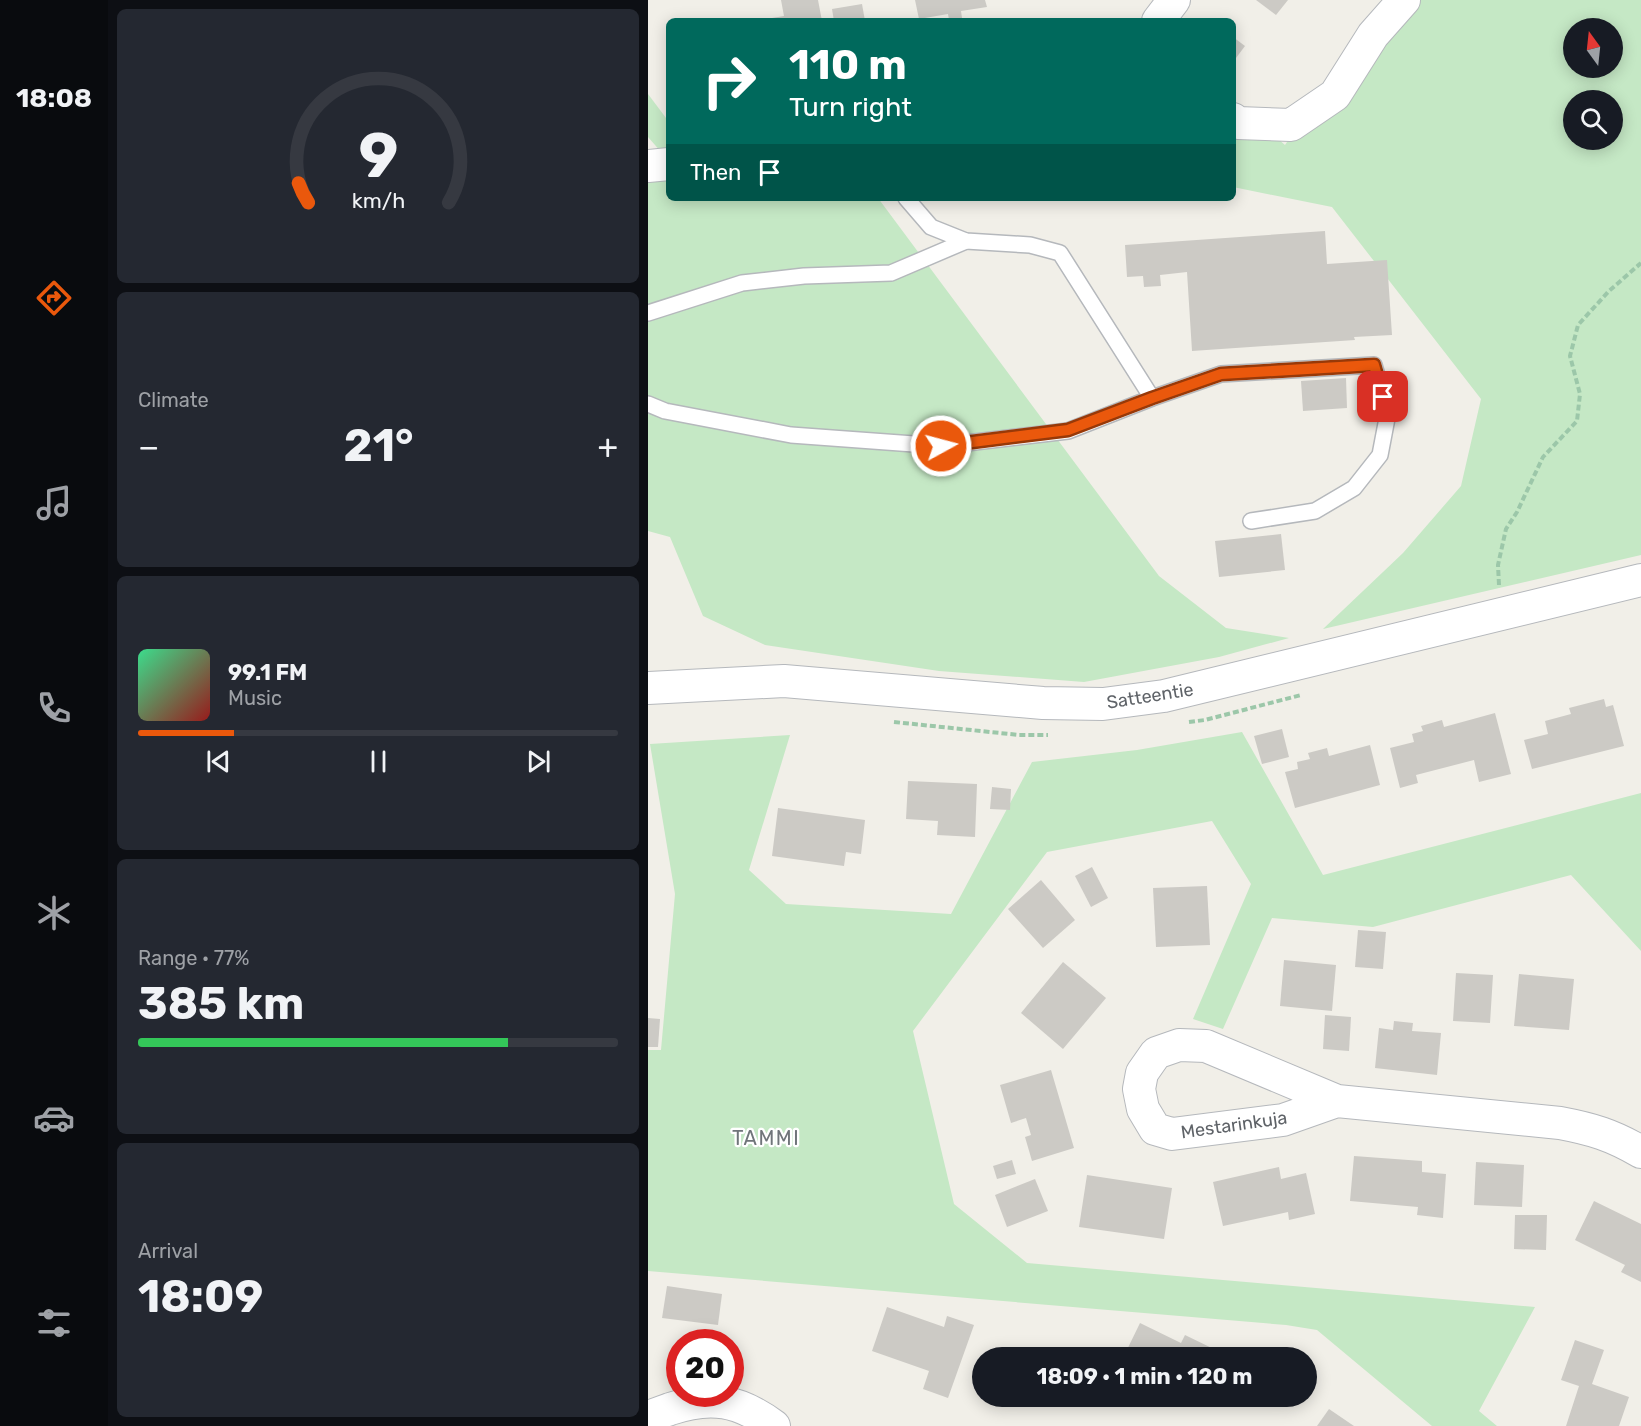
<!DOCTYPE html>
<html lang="en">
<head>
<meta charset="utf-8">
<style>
	:root { --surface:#171b24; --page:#242831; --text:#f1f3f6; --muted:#9ea1a6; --line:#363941; --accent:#ea580c }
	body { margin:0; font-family:Rubik,sans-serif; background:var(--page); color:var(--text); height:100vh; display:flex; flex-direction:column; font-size:22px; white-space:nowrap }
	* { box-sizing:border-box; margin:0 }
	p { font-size:20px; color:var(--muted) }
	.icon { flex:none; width:33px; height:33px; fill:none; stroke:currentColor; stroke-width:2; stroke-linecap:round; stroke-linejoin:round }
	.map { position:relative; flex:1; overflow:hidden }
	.details { display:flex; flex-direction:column; gap:9px; padding:9px; background:#0d0f14; width:540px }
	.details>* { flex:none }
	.top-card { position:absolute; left:18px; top:18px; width:570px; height:183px; border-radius:9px; box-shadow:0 3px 15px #0003; background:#00695c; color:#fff; overflow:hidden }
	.needle { width:39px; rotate:345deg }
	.fabs { position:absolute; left:915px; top:18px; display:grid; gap:12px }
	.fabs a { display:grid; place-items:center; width:60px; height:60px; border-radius:50%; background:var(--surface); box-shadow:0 3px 15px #0003; font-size:30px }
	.speed { position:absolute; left:18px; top:1329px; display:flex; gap:12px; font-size:30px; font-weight:700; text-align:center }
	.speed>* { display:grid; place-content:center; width:78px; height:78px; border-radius:50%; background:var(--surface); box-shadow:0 3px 15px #0003; line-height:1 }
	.speed .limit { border:9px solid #d22; background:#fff; color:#111 }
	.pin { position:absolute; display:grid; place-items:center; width:51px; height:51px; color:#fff; margin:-26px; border-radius:12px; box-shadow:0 3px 9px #0006 }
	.me { position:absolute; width:66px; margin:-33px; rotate:83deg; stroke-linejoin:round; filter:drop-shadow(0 0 4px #0008) }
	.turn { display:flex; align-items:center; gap:21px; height:126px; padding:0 24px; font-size:27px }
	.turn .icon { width:78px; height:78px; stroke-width:2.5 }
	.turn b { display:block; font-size:42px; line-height:51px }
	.then { display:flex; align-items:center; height:57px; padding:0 24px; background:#0003; gap:12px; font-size:22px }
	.big { font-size:45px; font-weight:700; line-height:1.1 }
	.details .tile { flex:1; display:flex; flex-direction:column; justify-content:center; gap:9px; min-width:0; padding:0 21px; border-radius:9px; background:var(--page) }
	.details .dial { align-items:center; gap:0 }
	.dial svg { height:156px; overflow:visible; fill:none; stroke:var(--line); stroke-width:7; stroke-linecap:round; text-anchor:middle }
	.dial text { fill:var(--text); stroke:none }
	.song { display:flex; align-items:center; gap:18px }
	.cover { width:72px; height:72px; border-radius:9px; background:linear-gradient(135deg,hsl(150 70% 55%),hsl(0 70% 35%)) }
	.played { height:6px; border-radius:3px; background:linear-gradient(90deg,var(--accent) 20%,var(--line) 20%) }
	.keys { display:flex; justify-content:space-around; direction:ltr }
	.heat { display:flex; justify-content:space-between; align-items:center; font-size:33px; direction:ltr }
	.charge { height:9px; border-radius:4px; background:linear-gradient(90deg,#34c759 77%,var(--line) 0) }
	.trip { position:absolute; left:324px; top:1347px; width:345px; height:60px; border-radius:30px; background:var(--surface); box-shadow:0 3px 15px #0003; font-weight:700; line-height:60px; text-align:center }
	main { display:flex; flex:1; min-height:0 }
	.menu { display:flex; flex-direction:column; width:108px; justify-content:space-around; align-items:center; background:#090b0e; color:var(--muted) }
	.menu .icon { width:42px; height:42px }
	.menu .on { color:var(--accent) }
	.menu b { font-size:27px; color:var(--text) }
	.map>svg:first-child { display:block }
</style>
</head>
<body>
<main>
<nav class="menu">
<b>18:08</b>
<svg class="icon on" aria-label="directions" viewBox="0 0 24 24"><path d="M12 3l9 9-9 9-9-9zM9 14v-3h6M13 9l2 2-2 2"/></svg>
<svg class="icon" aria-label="music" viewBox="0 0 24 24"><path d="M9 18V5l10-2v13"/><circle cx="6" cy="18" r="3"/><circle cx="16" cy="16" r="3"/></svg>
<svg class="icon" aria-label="phone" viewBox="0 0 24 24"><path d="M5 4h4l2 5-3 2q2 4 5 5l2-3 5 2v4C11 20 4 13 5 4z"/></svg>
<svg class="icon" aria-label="climate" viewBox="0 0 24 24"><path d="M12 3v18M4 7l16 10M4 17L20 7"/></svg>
<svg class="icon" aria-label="car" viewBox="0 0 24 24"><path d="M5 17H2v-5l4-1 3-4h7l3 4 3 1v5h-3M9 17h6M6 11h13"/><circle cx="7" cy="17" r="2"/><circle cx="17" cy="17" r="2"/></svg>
<svg class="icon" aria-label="filters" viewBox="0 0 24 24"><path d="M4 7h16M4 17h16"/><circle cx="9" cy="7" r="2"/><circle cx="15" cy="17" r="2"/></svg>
</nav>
<section class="details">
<div class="tile dial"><svg viewBox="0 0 100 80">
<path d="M14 69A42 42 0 1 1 86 69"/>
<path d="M14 69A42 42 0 0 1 9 59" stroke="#ea580c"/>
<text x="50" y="56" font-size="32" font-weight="700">9</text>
<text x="50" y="72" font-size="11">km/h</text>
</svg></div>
<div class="tile"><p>Climate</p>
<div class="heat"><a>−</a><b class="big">21°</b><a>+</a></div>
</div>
<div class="tile">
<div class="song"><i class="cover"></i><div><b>99.1 FM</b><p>Music</p></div></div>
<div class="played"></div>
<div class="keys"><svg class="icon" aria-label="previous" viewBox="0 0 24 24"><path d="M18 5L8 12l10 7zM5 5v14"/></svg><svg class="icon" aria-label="pause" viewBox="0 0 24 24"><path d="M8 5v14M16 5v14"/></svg><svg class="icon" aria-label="next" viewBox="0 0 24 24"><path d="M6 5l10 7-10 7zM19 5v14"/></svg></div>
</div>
<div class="tile"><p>Range · 77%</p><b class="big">385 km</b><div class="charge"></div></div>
<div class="tile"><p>Arrival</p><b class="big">18:09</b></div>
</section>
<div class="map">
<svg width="993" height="1426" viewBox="0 0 993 1426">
	<rect width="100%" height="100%" fill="#f1efe8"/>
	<g fill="#c5e8c5" fill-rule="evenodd">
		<path d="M735 0H993V555L675 629 755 553 813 486 833 399 684 207 585 187V100L637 145ZM926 28H964V68H926ZM926 100H964V140H926Z"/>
		<path d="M0 94 21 122V153H14L0 137Z"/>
		<path d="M21 177V198H230L511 576 578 628 641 638 571 657 436 682 291 671 117 645 55 616 22 537 0 531V178Z"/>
		<path d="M594 732 675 875 993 793V951L923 875 725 927 624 918 575 1029 545 1019 603 884 564 821 399 852 265 1031 306 1204 379 1263 887 1307 831 1411 849 1426H784L669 1330 638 1325 0 1271V1050H13L27 894 2 744 142 735 101 870 138 904 303 914 384 762 489 750Z"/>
	</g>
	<g fill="#cccac5">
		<path d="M133 0H170L174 21H118V19L136 16Z"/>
		<path d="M267 0H337L339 7 313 11 314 18 301 20 300 14 271 19Z"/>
		<path d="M608 0H640L628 15Z"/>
		<path d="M214 4 217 21H186L184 9Z"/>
		<path d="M585 37 597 46 585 62Z"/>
		<path d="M677 231 679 264 739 260 744 335 706 337 707 340 544 351 539 272 512 275 513 286 496 287 495 276 479 277 477 245Z"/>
		<path d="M698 378 699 408 655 411 653 381Z"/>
		<path d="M633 534 637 570 571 577 567 541Z"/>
		<path d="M956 699 958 707 965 705 976 746 884 769 876 740 900 734 897 721 923 714 921 708Z"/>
		<path d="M847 713 863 774 831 782 826 760 768 775 770 783 752 788 742 748 766 742 764 734 775 731 773 726 794 720 796 727Z"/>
		<path d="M634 729 641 757 614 764 606 736Z"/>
		<path d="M722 745 732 785 647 808 637 772 650 769 649 762 662 759 660 753 679 748 681 756Z"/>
		<path d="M260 781 329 784 327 837 289 835 290 821 258 819Z"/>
		<path d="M344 787 363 789 362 810 342 809Z"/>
		<path d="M130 808 217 820 213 854 198 852 196 866 124 856Z"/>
		<path d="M444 867 460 898 443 907 427 876Z"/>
		<path d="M393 880 427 920 395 948 360 909Z"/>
		<path d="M559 886 562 945 508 947 505 888Z"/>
		<path d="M710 930 738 932 735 969 707 967Z"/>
		<path d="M636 960 688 965 684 1011 632 1006Z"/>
		<path d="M415 962 458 998 415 1049 373 1013Z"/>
		<path d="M808 973 845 975 842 1023 805 1021Z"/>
		<path d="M871 974 926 979 921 1030 866 1026Z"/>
		<path d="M677 1015 703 1017 701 1051 675 1049Z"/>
		<path d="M0 1018 12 1019 10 1047H0Z"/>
		<path d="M746 1021 765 1023 764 1031 793 1033 789 1075 727 1068 731 1028 745 1030Z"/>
		<path d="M403 1070 426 1148 384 1161 377 1137 383 1135 378 1118 363 1123 352 1085Z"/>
		<path d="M706 1156 774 1161V1172L798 1174 795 1218 769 1215 770 1207 702 1201Z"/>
		<path d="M364 1160 368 1174 349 1179 345 1166Z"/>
		<path d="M828 1162 876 1165 874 1207 826 1205Z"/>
		<path d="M631 1167 633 1179 658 1173 667 1214 641 1220 640 1212 575 1226 565 1182Z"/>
		<path d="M439 1175 524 1188 516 1239 431 1227Z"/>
		<path d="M387 1179 400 1211 359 1227 347 1195Z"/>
		<path d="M946 1201 993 1224V1282L973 1272 977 1265 927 1240Z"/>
		<path d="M867 1215H899L898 1250 866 1249Z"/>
		<path d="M19 1286 74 1294 70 1325 14 1318Z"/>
		<path d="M239 1307 296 1327 299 1316 326 1325 300 1398 275 1389 281 1371 224 1351Z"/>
		<path d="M492 1323 533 1343 537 1335 574 1353 572 1358H475Z"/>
		<path d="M927 1340 956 1350 944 1384 981 1397 971 1426H918L931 1386 913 1380Z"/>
		<path d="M681 1409 706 1426H669Z"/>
	</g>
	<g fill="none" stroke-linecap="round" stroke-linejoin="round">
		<g stroke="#b5b8bc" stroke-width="18">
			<g id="service">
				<path d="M258 198 283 227 318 241 382 245 412 253 504 398"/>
				<path d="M0 313 94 283 156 276 243 273 318 241"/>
				<path d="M0 404 17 411 143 435 293 446 420 431 504 398 573 374 726 365 740 413 732 455 706 488 667 511 603 521"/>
			</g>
		</g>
		<g stroke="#b5b8bc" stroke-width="34">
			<g id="minor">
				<path d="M510 21 526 0"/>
				<path d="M585 119 590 123 643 125 687 95 725 35 756 0"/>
				<path d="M0 166 21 164"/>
				<path d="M0 688 136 681 395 703 455 704 516 696 993 580"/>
				<path d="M689 1101 635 1120 524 1134 507 1129 495 1109 491 1089 494 1073 508 1053 531 1045 558 1046 689 1101 912 1123C944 1129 964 1135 993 1152"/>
				<path d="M0 1418C6 1414 14 1412 22 1409 63 1395 91 1400 126 1426"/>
			</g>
		</g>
		<g stroke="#9cc7a9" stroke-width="4" stroke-dasharray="6 3" stroke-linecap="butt">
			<path d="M851 585 850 565 858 529 869 512 895 457 929 421 932 394 922 356 930 325 961 291 993 263"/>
			<path d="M246 722 371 735H400"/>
			<path d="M541 722 557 720 653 695"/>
		</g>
		<use href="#service" stroke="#fff" stroke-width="15"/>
		<use href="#minor" stroke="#fff" stroke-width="32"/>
	</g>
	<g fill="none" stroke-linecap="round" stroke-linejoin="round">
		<g stroke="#983908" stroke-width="15">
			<path id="route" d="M293 446 420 430 504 398 573 374 726 365 735 397"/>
		</g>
		<use href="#route" stroke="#ea580c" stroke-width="10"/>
	</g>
	<g text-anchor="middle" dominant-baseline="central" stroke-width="4.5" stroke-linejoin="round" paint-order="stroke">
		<g font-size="18" fill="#5f6368" stroke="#fff">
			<text transform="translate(502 696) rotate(-9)">Satteentie</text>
			<text transform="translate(586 1125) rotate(-8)">Mestarinkuja</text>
		</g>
		<g font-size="20" letter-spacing="1.5" fill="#70757a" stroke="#fff">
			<text x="118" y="1138">TAMMI</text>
		</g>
	</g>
</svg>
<div class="fabs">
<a><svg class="needle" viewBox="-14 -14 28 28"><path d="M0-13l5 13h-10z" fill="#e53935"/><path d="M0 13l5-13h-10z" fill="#9ea1a6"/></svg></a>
<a><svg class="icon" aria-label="search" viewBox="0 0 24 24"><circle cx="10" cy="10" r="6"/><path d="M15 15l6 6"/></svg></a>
</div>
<div class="speed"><div class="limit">20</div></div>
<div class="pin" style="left:735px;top:397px;background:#d93025"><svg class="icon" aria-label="arrive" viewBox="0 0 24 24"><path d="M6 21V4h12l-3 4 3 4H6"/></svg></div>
<svg class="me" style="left:293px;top:446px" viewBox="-20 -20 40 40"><circle r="17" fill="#ea580c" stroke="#fff" stroke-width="3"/><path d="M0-11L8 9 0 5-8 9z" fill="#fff"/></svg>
<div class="trip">18:09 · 1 min · 120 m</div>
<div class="top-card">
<div class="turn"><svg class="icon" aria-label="right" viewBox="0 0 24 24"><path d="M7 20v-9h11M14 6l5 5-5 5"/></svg><div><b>110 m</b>Turn right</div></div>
<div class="then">Then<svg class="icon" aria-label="arrive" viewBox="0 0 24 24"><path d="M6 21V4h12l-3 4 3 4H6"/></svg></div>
</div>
</div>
</main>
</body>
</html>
